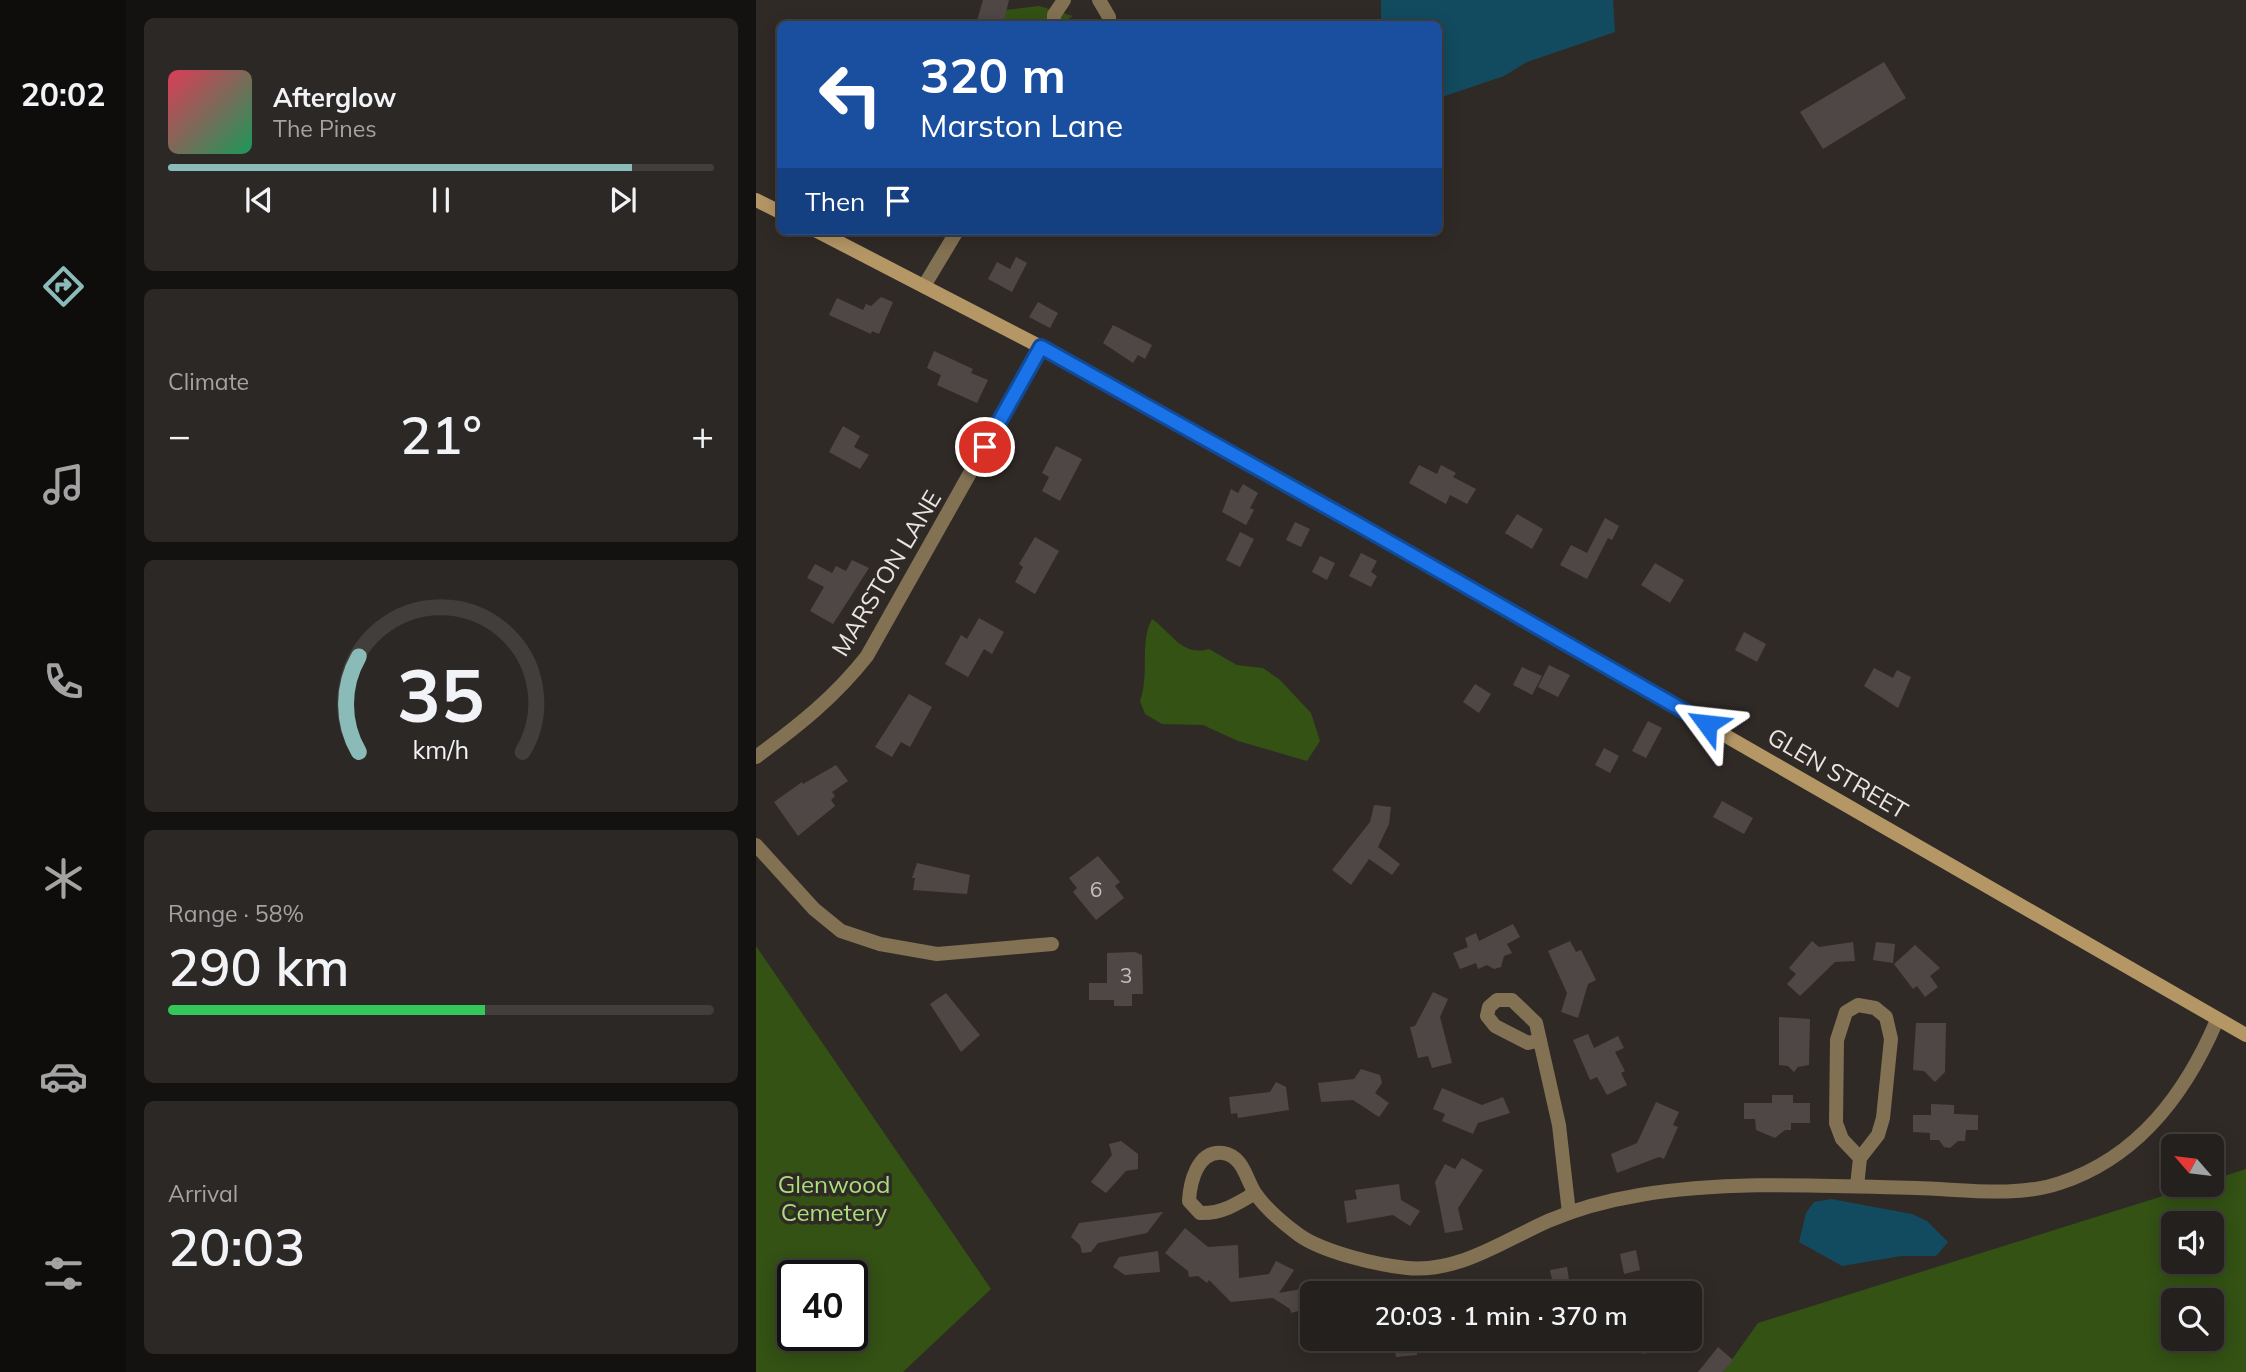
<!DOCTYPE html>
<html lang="en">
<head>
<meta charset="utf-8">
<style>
	:root { --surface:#24201d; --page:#2c2826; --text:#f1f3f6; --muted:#a3a3a4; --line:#413e3b; --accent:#8bbbb9 }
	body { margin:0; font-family:Mulish,sans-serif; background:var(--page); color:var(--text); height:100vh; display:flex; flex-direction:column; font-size:26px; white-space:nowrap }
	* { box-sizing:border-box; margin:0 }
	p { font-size:23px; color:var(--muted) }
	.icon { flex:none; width:38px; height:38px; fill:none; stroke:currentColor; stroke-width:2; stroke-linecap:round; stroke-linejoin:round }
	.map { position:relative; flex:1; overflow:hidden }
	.sheet { display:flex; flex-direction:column; gap:18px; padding:18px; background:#141210; width:630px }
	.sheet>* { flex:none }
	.hud { position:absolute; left:21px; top:21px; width:665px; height:214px; border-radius:10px; box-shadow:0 4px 18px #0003,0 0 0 2px var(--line); background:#1a4fa0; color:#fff; overflow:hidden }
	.needle { width:46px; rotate:298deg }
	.fabs { position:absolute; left:1405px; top:1134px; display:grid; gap:14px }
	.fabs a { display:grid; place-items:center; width:63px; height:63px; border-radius:10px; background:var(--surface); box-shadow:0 4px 18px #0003,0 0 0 2px var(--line); font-size:35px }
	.speed { position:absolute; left:21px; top:1260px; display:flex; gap:14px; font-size:35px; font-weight:700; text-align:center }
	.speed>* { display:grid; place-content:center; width:91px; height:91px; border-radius:50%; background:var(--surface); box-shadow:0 4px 18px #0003,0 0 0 2px var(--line); line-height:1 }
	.speed .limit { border:4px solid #111; border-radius:10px; background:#fff; color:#111 }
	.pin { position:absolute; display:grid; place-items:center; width:60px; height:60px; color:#fff; margin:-30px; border:4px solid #fff; border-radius:50%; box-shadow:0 2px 7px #0007 }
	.me { position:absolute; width:77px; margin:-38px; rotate:300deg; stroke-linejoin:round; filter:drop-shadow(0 0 5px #0008) }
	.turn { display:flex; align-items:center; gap:24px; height:147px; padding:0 28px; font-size:32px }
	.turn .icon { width:91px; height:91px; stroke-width:2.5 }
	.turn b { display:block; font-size:49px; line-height:60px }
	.then { display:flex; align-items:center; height:66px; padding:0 28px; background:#0003; gap:14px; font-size:26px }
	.big { font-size:52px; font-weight:600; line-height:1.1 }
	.sheet .card { flex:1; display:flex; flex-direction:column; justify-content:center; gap:10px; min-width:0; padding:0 24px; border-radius:10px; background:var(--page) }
	.sheet .dial { align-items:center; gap:0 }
	.dial svg { height:182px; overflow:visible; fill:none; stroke:var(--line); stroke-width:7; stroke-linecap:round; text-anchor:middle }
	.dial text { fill:var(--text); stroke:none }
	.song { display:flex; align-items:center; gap:21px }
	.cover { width:84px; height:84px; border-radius:10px; background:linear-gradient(135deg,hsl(350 70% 55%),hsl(150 70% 35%)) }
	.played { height:7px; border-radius:4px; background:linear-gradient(90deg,var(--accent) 85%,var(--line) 85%) }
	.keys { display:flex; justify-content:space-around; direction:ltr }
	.heat { display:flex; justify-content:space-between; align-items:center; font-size:38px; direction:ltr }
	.charge { height:10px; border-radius:5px; background:linear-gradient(90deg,#34c759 58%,var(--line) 0) }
	.trip { position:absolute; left:544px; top:1281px; width:402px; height:70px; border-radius:10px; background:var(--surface); box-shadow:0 4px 18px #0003,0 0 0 2px var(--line); font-weight:600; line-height:70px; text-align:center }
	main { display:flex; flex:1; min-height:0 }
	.tabs { display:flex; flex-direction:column; width:126px; justify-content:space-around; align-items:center; background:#0e0d0c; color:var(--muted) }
	.tabs .icon { width:49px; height:49px }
	.tabs .current { color:var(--accent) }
	.tabs b { font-size:32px; color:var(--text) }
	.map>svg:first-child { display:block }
</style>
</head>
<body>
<main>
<nav class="tabs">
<b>20:02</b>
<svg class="icon current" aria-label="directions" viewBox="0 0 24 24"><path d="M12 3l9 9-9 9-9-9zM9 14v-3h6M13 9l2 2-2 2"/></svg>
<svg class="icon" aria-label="music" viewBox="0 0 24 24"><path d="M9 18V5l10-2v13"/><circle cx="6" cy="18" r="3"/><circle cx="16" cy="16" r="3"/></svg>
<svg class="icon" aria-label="phone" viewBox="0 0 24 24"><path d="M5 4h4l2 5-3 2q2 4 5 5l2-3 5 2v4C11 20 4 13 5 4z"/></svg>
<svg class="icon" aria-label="climate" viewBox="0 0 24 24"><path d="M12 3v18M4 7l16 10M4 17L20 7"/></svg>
<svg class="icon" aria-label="car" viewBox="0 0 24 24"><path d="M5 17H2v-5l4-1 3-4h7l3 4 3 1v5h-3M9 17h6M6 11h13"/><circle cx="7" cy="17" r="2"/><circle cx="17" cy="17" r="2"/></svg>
<svg class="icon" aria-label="filters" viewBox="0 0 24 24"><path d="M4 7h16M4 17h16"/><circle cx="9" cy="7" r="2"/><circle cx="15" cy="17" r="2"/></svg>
</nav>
<section class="sheet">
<div class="card">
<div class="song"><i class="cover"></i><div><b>Afterglow</b><p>The Pines</p></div></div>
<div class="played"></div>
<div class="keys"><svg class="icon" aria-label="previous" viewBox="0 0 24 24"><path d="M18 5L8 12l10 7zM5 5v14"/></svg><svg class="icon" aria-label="pause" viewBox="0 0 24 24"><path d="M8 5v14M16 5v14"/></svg><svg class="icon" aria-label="next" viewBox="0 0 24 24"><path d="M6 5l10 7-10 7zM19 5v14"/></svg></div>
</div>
<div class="card"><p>Climate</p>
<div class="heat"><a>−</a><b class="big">21°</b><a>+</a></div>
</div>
<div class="card dial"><svg viewBox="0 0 100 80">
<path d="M14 69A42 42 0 1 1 86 69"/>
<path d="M14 69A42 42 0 0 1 14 27" stroke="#8bbbb9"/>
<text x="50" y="56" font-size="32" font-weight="700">35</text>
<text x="50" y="72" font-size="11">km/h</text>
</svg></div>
<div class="card"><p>Range · 58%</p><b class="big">290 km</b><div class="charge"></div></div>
<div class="card"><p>Arrival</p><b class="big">20:03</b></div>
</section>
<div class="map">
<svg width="1490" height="1372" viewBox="0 0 1490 1372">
	<rect width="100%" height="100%" fill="#302a27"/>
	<g fill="#335214" fill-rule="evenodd">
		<path d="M283 6 317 16 305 24H214L231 12Z"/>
		<path d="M396 619C416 633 426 657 453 649L481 665 507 668 524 680 555 713 564 741 551 761 482 741 447 725 406 724 389 714 384 701C394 674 383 643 396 619Z"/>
		<path d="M0 946 235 1289 147 1372H0ZM37 1276H96V1335H37Z"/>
		<path d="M1490 1169V1372H967L1002 1323 1442 1185H1456V1180ZM1418 1223H1456V1262H1418ZM1418 1300H1456V1339H1418Z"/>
	</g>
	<g fill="#124b5f">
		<path d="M625 0H857L859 32 771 62 748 76 683 98 682 24H625Z"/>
		<path d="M1075 1199 1156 1214 1171 1221 1192 1242 1180 1256H1145L1086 1266 1043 1242 1050 1213 1058 1202Z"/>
	</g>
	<g fill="#4f4746">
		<path d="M227 0H253L247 24H220Z"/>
		<path d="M1128 62 1150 98 1067 149 1044 112Z"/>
		<path d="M260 257 271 263 256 292 232 279 241 262 254 269Z"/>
		<path d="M125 297 137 302 123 334 116 331 115 334 73 315 81 298 107 310 110 304 115 306Z"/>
		<path d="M282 302 302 313 294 328 273 317Z"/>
		<path d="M357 325 396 345 389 359 382 355 377 363 347 343Z"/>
		<path d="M178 351 217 369 215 373 232 380 221 403 181 385 185 375 171 368Z"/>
		<path d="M87 426 104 436 98 447 113 455 104 469 73 452Z"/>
		<path d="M300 446 326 459 304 501 286 491 293 477 286 473Z"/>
		<path d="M663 465 681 474 685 465 700 473 697 477 720 489 711 504 694 495 690 504 653 483Z"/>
		<path d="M487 484 502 493 494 508 498 510 490 525 466 512 475 489 482 493Z"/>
		<path d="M761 514 787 529 776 549 749 533Z"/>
		<path d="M849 518 863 526 856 540 852 538 831 579 804 565 815 545 831 553Z"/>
		<path d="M539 522 554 529 545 547 530 540Z"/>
		<path d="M484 532 498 539 484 567 470 560Z"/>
		<path d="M279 537 303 551 279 594 259 582 267 567 263 564Z"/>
		<path d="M605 553 621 561 615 572 621 576 615 587 593 576Z"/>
		<path d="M564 556 579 563 571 580 556 572Z"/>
		<path d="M96 560 113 568 77 624 54 611 68 587 51 578 59 564 76 573 80 566 90 571Z"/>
		<path d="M899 563 928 580 914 603 885 585Z"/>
		<path d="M223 618 248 632 236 654 228 649 212 677 189 664 205 635 211 639Z"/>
		<path d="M988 632 1010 644 1001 662 979 650Z"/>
		<path d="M793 665 814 675 802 697 782 687Z"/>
		<path d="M766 667 786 676 776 695 757 685Z"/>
		<path d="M1118 668 1137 678 1141 670 1155 677 1142 708 1108 686Z"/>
		<path d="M719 684 735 694 723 713 707 702Z"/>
		<path d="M153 694 176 707 154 747 145 742 136 757 119 747Z"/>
		<path d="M892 721 906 728 890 758 876 751Z"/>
		<path d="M848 748 863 756 854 773 839 765Z"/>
		<path d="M80 765 92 781 76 792 79 796 75 800 79 806 42 836 18 802 46 782 47 784Z"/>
		<path d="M966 801 997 818 988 834 957 817Z"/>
		<path d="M618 805 635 807 633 824 622 847 644 864 636 875 613 859 595 885 576 870 614 822Z"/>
		<path d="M342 856 364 882 359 886 368 898 340 920 317 892 321 888 313 878Z"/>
		<path d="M161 863 214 875 211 894 157 890 159 878H156Z"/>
		<path d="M757 924 764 937 751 944 756 953 748 956 745 967 738 969 731 965 722 969 720 963 704 969 697 953 712 947 709 938 720 933 723 941Z"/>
		<path d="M814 941 820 952 825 950 840 980 832 984 822 1018 805 1012 811 993 792 951Z"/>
		<path d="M1056 941 1063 947 1097 942 1099 961 1079 962 1044 996 1031 984 1040 974 1033 968Z"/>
		<path d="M1120 942 1139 944 1137 963 1117 960Z"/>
		<path d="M1159 945 1184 968 1174 976 1182 987 1169 997 1161 986 1157 989 1138 964Z"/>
		<path d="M379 952 386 955 387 994H376V1006H358V1000H333V983H351V953Z"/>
		<path d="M677 992 692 999 684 1017 696 1063 676 1068 672 1056 662 1058 654 1027 659 1026Z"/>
		<path d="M190 993 224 1035 205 1052 174 1004Z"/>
		<path d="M1023 1017 1054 1019 1053 1065 1042 1067 1038 1072 1032 1066 1023 1065Z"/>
		<path d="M1160 1023H1190L1189 1072 1179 1082 1168 1071 1157 1070Z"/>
		<path d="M832 1034 838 1048 862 1036 868 1048 859 1052 869 1071 865 1073 871 1085 851 1095 841 1077 834 1080 817 1040Z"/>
		<path d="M605 1069 624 1075 626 1083 619 1093 633 1103 623 1117 597 1100 565 1102 562 1083 598 1079Z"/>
		<path d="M520 1082 530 1087 533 1110 482 1118 481 1113 475 1114 473 1097 514 1092Z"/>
		<path d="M686 1088 726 1105 747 1097 754 1113 722 1123 717 1134 686 1121 689 1114 677 1109Z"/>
		<path d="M1016 1095H1037V1103H1054V1123H1035V1130H1029L1019 1138 1000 1130 999 1119H988V1103H1016Z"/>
		<path d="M900 1102 923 1112 917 1125 922 1127 908 1159 903 1157 861 1173 855 1154 881 1143Z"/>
		<path d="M1175 1104 1198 1105V1114L1222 1115V1130H1210L1209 1141H1202L1194 1148 1188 1147 1183 1140H1174V1133L1157 1132V1115H1175Z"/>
		<path d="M365 1141 382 1154V1169L370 1171 350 1193 335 1182 356 1155 353 1144Z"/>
		<path d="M706 1158 727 1170 702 1208 707 1230 689 1233 679 1182 689 1164 699 1169Z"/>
		<path d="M643 1184 645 1200 664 1211 654 1226 637 1215 591 1223 588 1201 601 1199 599 1190Z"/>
		<path d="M407 1212 391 1233 342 1243 335 1252 326 1253 324 1245 315 1237 323 1223Z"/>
		<path d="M429 1228 452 1247 482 1245 483 1278 513 1274 520 1261 538 1270 523 1293 556 1287V1307L535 1313 534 1309 517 1298 475 1302 453 1280 451 1283 442 1276 433 1277 432 1271 409 1253Z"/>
		<path d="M880 1250 884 1270 868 1274 864 1254Z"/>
		<path d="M402 1251 404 1272 369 1275 357 1267 363 1257Z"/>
		<path d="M811 1267 814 1286 798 1289 794 1270Z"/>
		<path d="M637 1339H659L661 1355 640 1357Z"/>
		<path d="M883 1339H895L898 1352 886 1354Z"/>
		<path d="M962 1347 977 1360 967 1372H942Z"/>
	</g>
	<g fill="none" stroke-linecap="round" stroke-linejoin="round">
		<g stroke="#837153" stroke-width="14">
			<path d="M343 0 353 17V24"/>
			<path d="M298 24V15L308 0"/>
			<path d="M168 286 201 231"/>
			<path d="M0 757C42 726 79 697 111 656L285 347"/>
			<path d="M0 845 58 909 85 931 124 944 181 954 296 944"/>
			<path d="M784 1040 772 1043 739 1026 731 1016 733 1007 741 1000H756L780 1023 803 1125 813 1213"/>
			<path d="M1101 1186 1104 1158 1122 1135 1127 1118 1135 1039 1130 1017 1119 1008 1102 1005 1090 1012 1081 1040 1080 1123 1086 1139 1104 1158"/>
			<path d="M499 1193C481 1204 465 1214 444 1213L433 1201C434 1183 441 1150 467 1153 487 1156 490 1179 499 1193 510 1209 528 1224 543 1235 567 1252 621 1265 651 1268 703 1273 747 1241 792 1221 820 1209 854 1200 884 1195 975 1180 1069 1186 1160 1188 1205 1189 1261 1198 1304 1183 1383 1157 1430 1093 1461 1020"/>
		</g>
		<g stroke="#b59766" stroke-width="14">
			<path d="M0 200 24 212"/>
			<path d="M61 231 285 347 605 526 1490 1035"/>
		</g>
	</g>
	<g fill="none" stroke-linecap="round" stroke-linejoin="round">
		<g stroke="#114b97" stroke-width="18">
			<path id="route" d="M229 447 285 347 605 526 951 724"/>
		</g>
		<use href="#route" stroke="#1a73e8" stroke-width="12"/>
	</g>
	<g text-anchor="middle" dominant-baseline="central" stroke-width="7" stroke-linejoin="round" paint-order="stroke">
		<g font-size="21" fill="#c2bebc">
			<text x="340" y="889">6</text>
			<text x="370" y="975">3</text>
		</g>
		<g font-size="24" fill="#e9e5e3" stroke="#302a27">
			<text transform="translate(130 573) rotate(-59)">MARSTON LANE</text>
			<text transform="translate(1082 773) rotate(30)">GLEN STREET</text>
		</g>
		<g font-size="24" fill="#a8de7b" stroke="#302a27">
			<text x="78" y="1184">Glenwood<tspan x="78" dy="28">Cemetery</tspan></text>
		</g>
	</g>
</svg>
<div class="fabs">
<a><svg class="needle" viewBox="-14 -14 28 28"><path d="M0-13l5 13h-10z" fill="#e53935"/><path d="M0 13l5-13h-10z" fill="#a3a3a4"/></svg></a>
<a><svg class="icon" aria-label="sound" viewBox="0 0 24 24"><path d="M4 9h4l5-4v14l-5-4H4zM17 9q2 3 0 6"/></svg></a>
<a><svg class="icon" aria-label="search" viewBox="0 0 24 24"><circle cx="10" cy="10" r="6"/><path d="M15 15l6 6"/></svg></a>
</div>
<div class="speed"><div class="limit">40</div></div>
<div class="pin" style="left:229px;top:447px;background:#d93025"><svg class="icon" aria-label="arrive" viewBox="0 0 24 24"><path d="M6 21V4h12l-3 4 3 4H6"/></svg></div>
<svg class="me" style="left:951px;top:724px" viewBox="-20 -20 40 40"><path d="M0-17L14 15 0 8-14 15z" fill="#1a73e8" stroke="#fff" stroke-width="4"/></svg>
<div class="trip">20:03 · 1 min · 370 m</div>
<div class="hud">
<div class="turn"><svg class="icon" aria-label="left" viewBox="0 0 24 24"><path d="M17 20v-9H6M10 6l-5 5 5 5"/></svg><div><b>320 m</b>Marston Lane</div></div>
<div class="then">Then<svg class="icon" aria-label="arrive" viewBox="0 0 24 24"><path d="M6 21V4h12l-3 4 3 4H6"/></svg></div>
</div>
</div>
</main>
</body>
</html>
